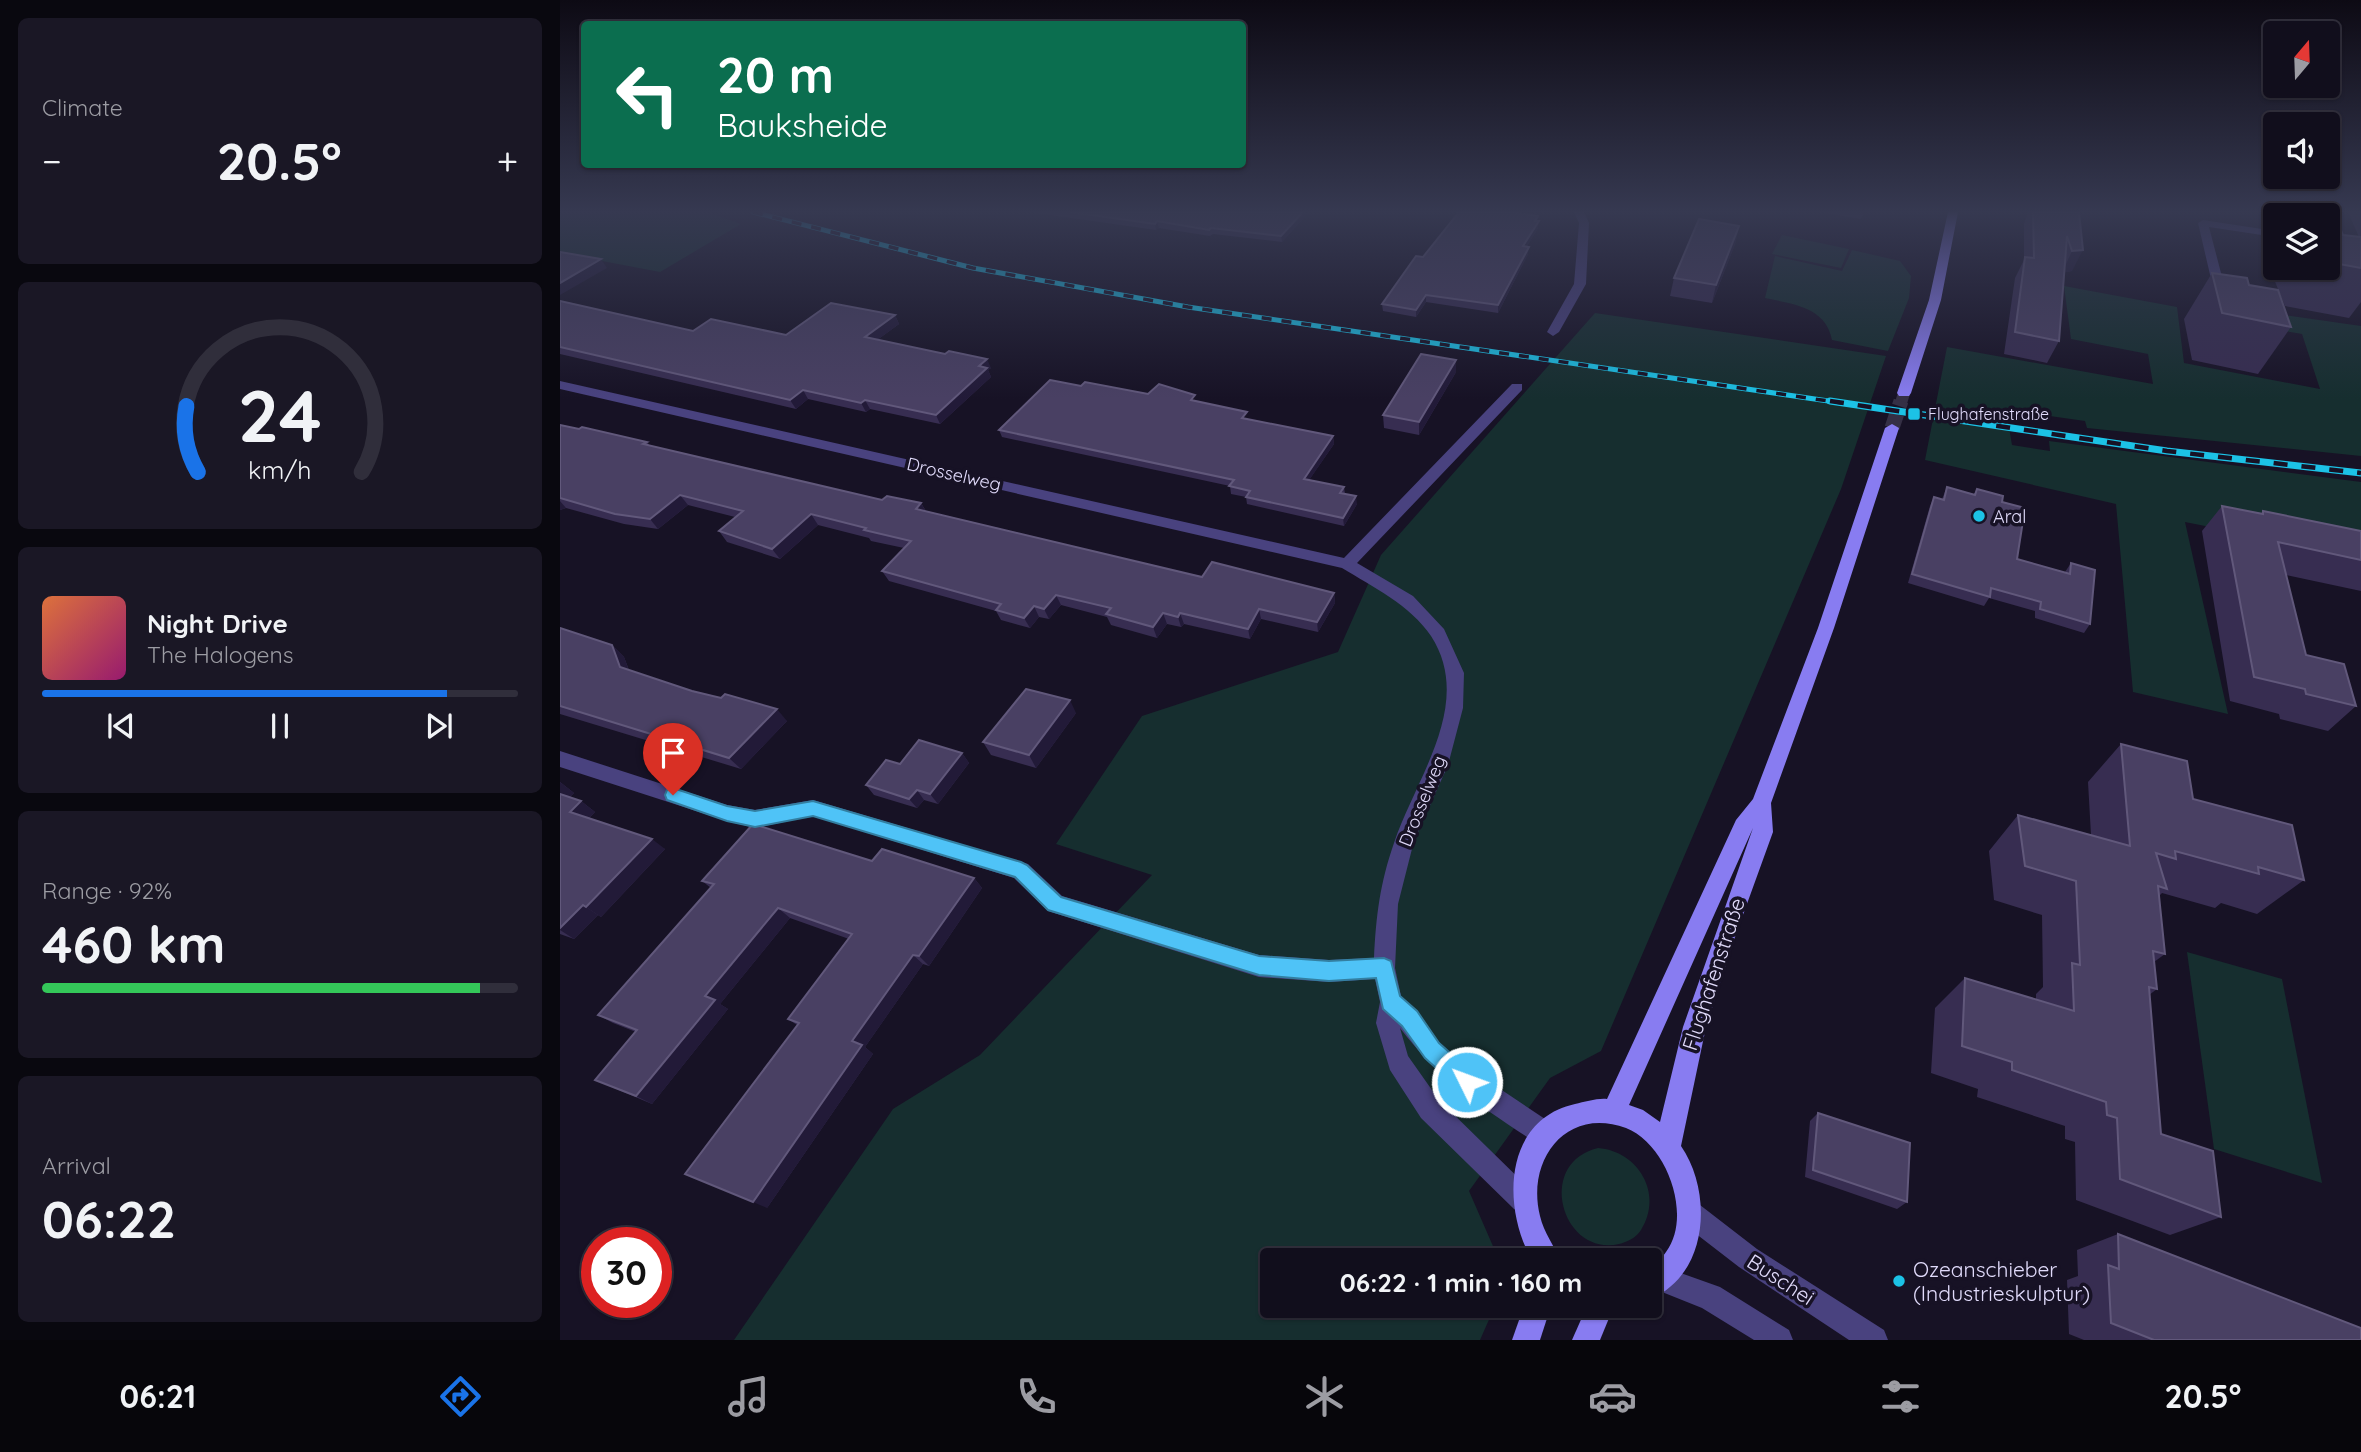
<!DOCTYPE html>
<html lang="en">
<head>
<meta charset="utf-8">
<style>
	:root { --surface:#110e1c; --page:#1a1725; --text:#f1f3f6; --muted:#9c9ca3; --line:#302e3b; --accent:#1a73e8 }
	body { margin:0; font-family:Quicksand,sans-serif; background:var(--page); color:var(--text); height:100vh; display:flex; flex-direction:column; font-size:26px; white-space:nowrap }
	* { box-sizing:border-box; margin:0 }
	p { font-size:23px; color:var(--muted) }
	.icon { flex:none; width:38px; height:38px; fill:none; stroke:currentColor; stroke-width:2; stroke-linecap:round; stroke-linejoin:round }
	.map { position:relative; flex:1; overflow:hidden }
	.details { display:flex; flex-direction:column; gap:18px; padding:18px; background:#09080f; width:560px }
	.details>* { flex:none }
	.top-card { position:absolute; left:21px; top:21px; width:665px; height:147px; border-radius:7px; box-shadow:0 2px 5px #0004,0 0 0 2px var(--line); background:#0b6e4f; color:#fff; overflow:hidden }
	.needle { width:46px; rotate:19deg }
	.controls { position:absolute; left:1703px; top:21px; display:grid; gap:14px }
	.controls a { display:grid; place-items:center; width:77px; height:77px; border-radius:7px; background:var(--surface); box-shadow:0 2px 5px #0004,0 0 0 2px var(--line); font-size:35px }
	.speed { position:absolute; left:21px; top:1227px; display:flex; gap:14px; font-size:35px; font-weight:700; text-align:center }
	.speed>* { display:grid; place-content:center; width:91px; height:91px; border-radius:50%; background:var(--surface); box-shadow:0 2px 5px #0004,0 0 0 2px var(--line); line-height:1 }
	.speed .limit { border:10px solid #d22; background:#fff; color:#111 }
	.pin { position:absolute; display:grid; place-items:center; width:60px; height:60px; color:#fff; margin:-72px -30px; border-radius:50% 50% 50% 0; rotate:-45deg; box-shadow:0 0 7px #0007 }
	.pin .icon { rotate:45deg }
	.me { position:absolute; width:77px; margin:-38px; rotate:312deg; stroke-linejoin:round; filter:drop-shadow(0 0 5px #0008) }
	.turn { display:flex; align-items:center; gap:24px; height:147px; padding:0 21px; font-size:32px }
	.turn .icon { width:91px; height:91px; stroke-width:2.5 }
	.turn b { display:block; font-size:49px; line-height:60px }
	.big { font-size:52px; font-weight:700; line-height:1.1 }
	.details .tile { flex:1; display:flex; flex-direction:column; justify-content:center; gap:10px; min-width:0; padding:0 24px; border-radius:10px; background:var(--page) }
	.details .dial { align-items:center; gap:0 }
	.dial svg { height:182px; overflow:visible; fill:none; stroke:var(--line); stroke-width:7; stroke-linecap:round; text-anchor:middle }
	.dial text { fill:var(--text); stroke:none }
	.song { display:flex; align-items:center; gap:21px }
	.cover { width:84px; height:84px; border-radius:10px; background:linear-gradient(135deg,hsl(20 70% 55%),hsl(320 70% 35%)) }
	.played { height:7px; border-radius:4px; background:linear-gradient(90deg,var(--accent) 85%,var(--line) 85%) }
	.keys { display:flex; justify-content:space-around; direction:ltr }
	.heat { display:flex; justify-content:space-between; align-items:center; font-size:38px; direction:ltr }
	.charge { height:10px; border-radius:5px; background:linear-gradient(90deg,#34c759 92%,var(--line) 0) }
	.trip { position:absolute; left:700px; top:1248px; width:402px; height:70px; border-radius:7px; background:var(--surface); box-shadow:0 2px 5px #0004,0 0 0 2px var(--line); font-weight:700; line-height:70px; text-align:center }
	.dock { display:flex; height:112px; justify-content:space-around; align-items:center; background:#07060b; color:var(--muted) }
	.dock .icon { width:49px; height:49px }
	.dock .active { color:var(--accent) }
	.dock b { font-size:32px; color:var(--text) }
	main { display:flex; flex:1; min-height:0 }
	.map>svg:first-child { display:block }
</style>
</head>
<body>
<main>
<section class="details">
<div class="tile"><p>Climate</p>
<div class="heat"><a>−</a><b class="big">20.5°</b><a>+</a></div>
</div>
<div class="tile dial"><svg viewBox="0 0 100 80">
<path d="M14 69A42 42 0 1 1 86 69"/>
<path d="M14 69A42 42 0 0 1 9 40" stroke="#1a73e8"/>
<text x="50" y="56" font-size="32" font-weight="700">24</text>
<text x="50" y="72" font-size="11">km/h</text>
</svg></div>
<div class="tile">
<div class="song"><i class="cover"></i><div><b>Night Drive</b><p>The Halogens</p></div></div>
<div class="played"></div>
<div class="keys"><svg class="icon" aria-label="previous" viewBox="0 0 24 24"><path d="M18 5L8 12l10 7zM5 5v14"/></svg><svg class="icon" aria-label="pause" viewBox="0 0 24 24"><path d="M8 5v14M16 5v14"/></svg><svg class="icon" aria-label="next" viewBox="0 0 24 24"><path d="M6 5l10 7-10 7zM19 5v14"/></svg></div>
</div>
<div class="tile"><p>Range · 92%</p><b class="big">460 km</b><div class="charge"></div></div>
<div class="tile"><p>Arrival</p><b class="big">06:22</b></div>
</section>
<div class="map">
<svg width="1801" height="1340" viewBox="0 0 1801 1340">
	<rect width="100%" height="100%" fill="#171225"/>
	<g fill="#162e2f">
		<path d="M0 212H147L181 224 100 272 0 253Z"/>
		<path d="M1222 235 1289 249 1281 268 1212 254Z"/>
		<path d="M1292 250 1340 261 1351 276 1349 298 1328 351 1272 340C1266 307 1233 304 1205 298L1215 256 1282 271Z"/>
		<path d="M1504 286 1617 307 1624 363 1760 389 1742 334 1702 327 1697 311 1801 326V456L1527 428 1525 421 1446 410 1452 445 1490 451 1489 441 1801 482V557L1625 522 1668 714 1573 692 1556 504 1365 460 1387 347 1593 384 1588 354 1511 339Z"/>
		<path d="M1035 313 1326 356 1281 489 1041 1051 990 1078 909 1191 939 1260H712V1306H935L920 1340H174L333 1109 420 1055 592 875 496 844 582 716 778 652 821 555Z"/>
		<path d="M1627 952 1722 979 1762 1183 1654 1149Z"/>
		<path d="M1038 1148C1078 1151 1104 1194 1081 1230 1076 1238 1067 1242 1059 1244 1002 1257 975 1163 1038 1148Z"/>
	</g>
	<g fill="none" stroke-linecap="round" stroke-linejoin="round">
		<path stroke="#353045" stroke-width="12" stroke-dasharray="12 6" stroke-linecap="butt" d="M1341 403 1344 393"/>
		<path stroke="#353045" stroke-width="15" stroke-dasharray="15 8" stroke-linecap="butt" d="M1332 428 1341 401"/>
		<g fill="#49427f" fill-rule="evenodd">
			<path d="M1014 212H1024L1029 223 1026 284 999 332 993 336 987 332 1014 284 1019 223Z"/>
			<path d="M1643 220 1715 231V237L1649 227 1667 296 1665 299 1655 296 1638 223Z"/>
			<path d="M0 381 784 558 952 384H962V390L797 563 853 596 884 629 904 673 903 708 888 765 854 841 838 904 835 968 841 996 880 1043 906 1066 994 1125 997 1134 994 1143 985 1146 976 1143C921 1106 881 1082 840 1028L848 1056 879 1100 972 1191 976 1200 972 1209 963 1213 954 1209 861 1118 830 1070 816 1023 820 1002 815 979 769 982 699 977 488 911 454 878 253 816 195 828 167 821 0 767V751L167 805 195 810 253 800 461 862 468 864 502 896 699 955 769 960 814 958C816 916 820 883 834 843 855 779 915 704 871 636 850 605 813 587 782 568L0 389Z"/>
		</g>
		<g fill="#49427f" fill-rule="evenodd">
			<path d="M1131 1201 1140 1205 1197 1249 1324 1330 1328 1340H1289L1179 1267 1122 1223 1118 1214 1122 1205Z"/>
			<path d="M1101 1266 1160 1287 1229 1330 1233 1340H1194L1142 1308 1092 1288 1090 1273Z"/>
		</g>
		<g fill="#887cf1" fill-rule="evenodd">
			<path d="M1388 212H1398L1381 300 1351 393 1349 396H1339L1337 393 1369 300Z"/>
			<path d="M1332 424 1339 428 1274 628 1211 803 1213 832 1171 948 1146 1027 1121 1146C1153 1192 1149 1275 1090 1299V1267C1095 1263 1102 1258 1106 1252 1133 1216 1107 1144 1066 1128 1006 1106 966 1160 980 1216 984 1233 994 1245 1000 1260H972C942 1208 943 1120 1015 1104 1025 1102 1037 1098 1047 1099L1176 820 1193 799 1258 628 1325 428ZM1193 828 1123 1027 1100 1122 1083 1110 1069 1105Z"/>
			<path d="M964 1306H991L980 1340H952Z"/>
			<path d="M1027 1306H1054L1040 1340H1012Z"/>
		</g>
		<g stroke="#1cc2e6" stroke-width="5">
			<path id="rail-far1" d="M193 212 413 268 628 307 1282 403"/>
		</g>
		<g stroke="#1cc2e6" stroke-width="7">
			<path id="rail" d="M1270 401 1607 451 1801 473"/>
		</g>
		<use href="#rail-far1" stroke="#171225" stroke-width="3.5" stroke-dasharray="10" stroke-linecap="butt"/>
		<use href="#rail" stroke="#171225" stroke-width="4.5" stroke-dasharray="14" stroke-linecap="butt"/>
	</g>
	<g fill="#372d51">
		<path d="M469 212H749L722 242 653 234 650 236 599 228 596 230Z"/>
		<path d="M889 212H962L961 213 978 221V228L967 246 968 254 938 313 866 302 856 317 823 311 822 304 863 257 898 213Z"/>
		<path d="M1260 212H1304L1301 219Z"/>
		<path d="M1468 212H1519L1512 271 1504 272 1499 341 1487 363 1444 354 1455 278 1464 260V224Z"/>
		<path d="M1788 212H1801V302L1789 318 1725 306 1709 267 1715 258V268H1768V227L1783 235 1799 237Z"/>
		<path d="M1179 226 1175 244 1152 303 1110 296 1114 278Z"/>
		<path d="M1652 273 1689 285 1731 327 1698 374 1632 360 1624 319Z"/>
		<path d="M0 301 133 331 226 335 335 315 339 324 317 340 431 368 428 370 431 377 380 424 310 409 306 412 248 399 236 409 0 354Z"/>
		<path d="M896 372 859 435 824 428 823 415Z"/>
		<path d="M521 386 588 394 636 401 688 419 773 436 774 444 749 480 784 487 785 494 797 504 784 526 687 504 686 497 671 494 670 486 442 437 439 430Z"/>
		<path d="M0 425 19 429 87 442 90 446 322 500 361 503 366 511 642 577 774 593 775 603 758 632 701 619 690 639 624 624 621 627 607 624 597 638 551 625 547 617 501 605 489 619 479 617 470 628 441 620 436 611 329 581 322 571 344 548 311 541 309 538 258 525 220 559 167 542 159 531 175 517 128 505 98 529 64 524 6 508 0 510Z"/>
		<path d="M1387 487 1414 494 1417 489 1442 502 1457 559 1505 572 1511 563 1530 624 1524 633 1475 618V611L1429 598 1424 606 1348 583 1370 506 1374 497 1382 499Z"/>
		<path d="M1662 506 1700 514 1703 511 1801 531V591L1726 575 1746 655 1796 706 1768 731 1720 719 1719 714 1670 701 1642 531Z"/>
		<path d="M0 628 52 645 64 657 69 670 227 721 181 769 0 714Z"/>
		<path d="M516 713 476 768 431 755 423 742Z"/>
		<path d="M1561 744 1633 799 1744 880 1697 914 1661 903 1655 908 1602 893 1599 896 1605 954 1594 962 1597 989 1589 995 1601 1134 1661 1217 1610 1235 1516 1200 1515 1142 1505 1139V1126L1417 1097 1418 1089 1371 1073 1375 1008 1405 978 1476 1000V994L1483 987 1482 915 1434 900 1429 851 1458 815 1531 835 1528 782Z"/>
		<path d="M402 753 409 763 378 804 364 800 357 808 314 795 306 785 340 764Z"/>
		<path d="M0 782 14 793 10 797 21 801 35 812 29 818 105 849 41 917 38 915 14 939 0 934Z"/>
		<path d="M312 861 414 878 422 888 369 966 363 964 305 1047 313 1054 207 1208 237 1025 228 1019 289 939 230 918 160 1004 168 1009 92 1104 35 1080 76 1032 53 1023 38 1015 151 888 142 881Z"/>
		<path d="M1258 1113 1347 1202 1337 1209 1245 1177 1250 1121Z"/>
		<path d="M1558 1234 1801 1340H1524L1509 1334 1507 1280 1518 1276 1517 1250Z"/>
	</g>
	<g fill="#221a38">
		<path d="M743 212H749L722 242 721 236Z"/>
		<path d="M978 216V228L963 253V246Z"/>
		<path d="M597 221 599 228 596 230 595 224Z"/>
		<path d="M1179 226 1175 244 1152 303 1156 285Z"/>
		<path d="M969 247 968 254 938 313V305Z"/>
		<path d="M1523 250 1512 271 1502 273 1512 251Z"/>
		<path d="M41 259 47 268 0 295V283Z"/>
		<path d="M866 295V302L856 317V310Z"/>
		<path d="M335 315 339 324 309 346 305 337Z"/>
		<path d="M427 359 431 368 428 370 431 377 380 424 376 415 419 366Z"/>
		<path d="M896 360V372L859 435V422Z"/>
		<path d="M243 390 248 399 236 409 230 400Z"/>
		<path d="M305 400 310 409 306 412 301 403Z"/>
		<path d="M773 436 774 444 745 486 744 479Z"/>
		<path d="M120 495 128 505 98 529 90 519Z"/>
		<path d="M796 496 797 504 784 526 783 518Z"/>
		<path d="M0 501 6 508 0 510Z"/>
		<path d="M361 503 367 514 356 509Z"/>
		<path d="M251 514 258 525 220 559 212 549Z"/>
		<path d="M774 593 775 603 758 632 757 622Z"/>
		<path d="M496 595 501 605 489 619 484 609Z"/>
		<path d="M474 606 479 617 470 628 464 618Z"/>
		<path d="M699 609 701 619 690 639 688 629Z"/>
		<path d="M603 613 607 624 597 638 593 627Z"/>
		<path d="M620 613 624 624 621 627 618 617Z"/>
		<path d="M52 645 64 657 72 679 60 667Z"/>
		<path d="M510 700 516 713 476 768 469 755Z"/>
		<path d="M217 709 227 721 181 769 169 758Z"/>
		<path d="M402 753 409 763 378 804 370 794Z"/>
		<path d="M0 782 14 793 5 802 0 798Z"/>
		<path d="M357 790 364 800 357 808 349 799Z"/>
		<path d="M21 801 35 812 24 823 10 812Z"/>
		<path d="M92 839 105 849 41 917 26 907Z"/>
		<path d="M414 878 422 888 369 966 359 956Z"/>
		<path d="M23 905 38 915 14 939 0 930V928Z"/>
		<path d="M218 908 230 918 160 1004 168 1009 92 1104 76 1096 145 996Z"/>
		<path d="M353 955 363 964 305 1047 313 1054 207 1208 193 1202 292 1041Z"/>
	</g>
	<g fill="#494063" stroke="#61587b" stroke-width="2">
		<path d="M510 212H743L721 236 651 228 649 230 597 221 595 224Z"/>
		<path d="M899 212H958L957 213 978 216 975 221H979L963 246 969 247 938 305 866 295 856 310 822 304 856 256 863 257Z"/>
		<path d="M1473 212H1519L1523 250 1512 251 1507 236 1499 341 1455 332 1465 257 1474 258Z"/>
		<path d="M1139 219 1179 226 1156 285 1114 278Z"/>
		<path d="M1768 227 1780 228 1783 235 1801 237V268L1768 262Z"/>
		<path d="M0 252 41 259 0 283Z"/>
		<path d="M1652 273 1687 278 1689 285 1718 290 1731 327 1662 313Z"/>
		<path d="M0 301 133 331 151 319 226 335 271 303 335 315 305 337 385 354 389 351 427 359 419 366 427 368 376 415 305 400 301 403 243 390 230 400 0 347Z"/>
		<path d="M861 354 896 360 859 422 823 415Z"/>
		<path d="M490 380 521 386 525 382 588 394 599 384 635 395 631 400 687 412 682 418 773 436 744 479 784 487 780 493 796 496 783 518 686 497 690 491 669 486 674 480 439 430Z"/>
		<path d="M0 425 19 429 22 427 87 442 83 444 322 500 327 496 361 503 356 509 642 577 652 562 774 593 757 622 699 609 688 629 620 613 618 617 603 613 593 627 546 614 551 608 496 595 484 609 474 606 464 618 436 610 441 604 322 571 351 541 304 530 306 528 251 514 212 549 159 531 183 511 120 495 90 519 55 514 0 498Z"/>
		<path d="M1387 487 1415 495 1417 489 1443 496 1442 502 1465 508 1457 559 1510 574 1511 563 1535 570 1530 624 1480 609 1481 602 1431 588 1430 597 1352 574 1374 497 1384 500Z"/>
		<path d="M1662 506 1703 514V511L1801 531V560L1718 542 1746 655 1784 664 1796 706 1746 694 1745 689 1694 677Z"/>
		<path d="M0 628 52 645 60 667 132 691 161 698 165 694 217 709 169 758 0 706Z"/>
		<path d="M466 689 510 700 469 755 423 742Z"/>
		<path d="M359 740 402 753 370 794 357 790 349 799 306 785 326 760 340 764Z"/>
		<path d="M1561 744 1627 761 1633 799 1732 825 1744 880 1698 867 1699 874 1615 851 1616 859 1596 853 1607 889 1598 886 1605 954 1593 951 1597 989 1589 987 1601 1134 1653 1151 1661 1217 1560 1179 1557 1118 1547 1115 1546 1102 1452 1070V1062L1402 1046 1405 978 1514 1011 1512 963 1520 965 1516 881 1465 866 1458 815 1570 846Z"/>
		<path d="M0 794 21 801 10 812 92 839 26 907 23 905 0 928Z"/>
		<path d="M193 824 312 861 322 849 414 878 359 956 353 955 292 1041 302 1045 193 1202 125 1174 239 1023 228 1019 292 934 218 908 145 996 155 1000 76 1096 35 1080 77 1030 38 1015 154 884 142 881Z"/>
		<path d="M1258 1113 1350 1143 1347 1202 1253 1170Z"/>
		<path d="M1558 1234 1801 1328V1340H1594L1551 1323 1548 1265 1559 1269Z"/>
	</g>
	<linearGradient id="sky" x2="0" y2="1"><stop stop-color="#0d0a14"/><stop offset="0.53" stop-color="#363951"/><stop offset="1" stop-color="#363951" stop-opacity="0"/></linearGradient>
	<rect width="1801" height="399" fill="url(#sky)"/>
	<path fill="#4fc3f7" stroke="#337fa1" stroke-width="2" d="M113 788 167 806 195 811 253 801 461 862 467 865 501 897 699 956 769 961 824 958 831 961 840 996 857 1011 879 1043 914 1074 917 1082 914 1089 907 1092 899 1089 865 1058 842 1026 823 1009 816 978 769 981 699 975 488 910 455 877 253 816 195 827 167 821 107 800 105 795 107 790Z"/>
	<g fill="#1cc2e6" stroke="#171225" stroke-width="2.5">
		<rect x="1347" y="407" width="14" height="14" rx="3.5"/>
		<circle cx="1419" cy="516" r="7"/>
		<circle cx="1339" cy="1281" r="7"/>
	</g>
	<g text-anchor="middle" dominant-baseline="central" stroke-width="7" stroke-linejoin="round" paint-order="stroke">
		<g font-size="16" fill="#e1dbfb" stroke="#171225" text-anchor="start">
			<text x="1368" y="414">Flughafenstraße</text>
		</g>
		<g font-size="18" fill="#e1dbfb" stroke="#171225">
			<text transform="translate(394 474) rotate(13)">Drosselweg</text>
			<text transform="translate(862 801) rotate(-68)">Drosselweg</text>
		</g>
		<g font-size="18" fill="#e1dbfb" stroke="#171225" text-anchor="start">
			<text x="1433" y="516">Aral</text>
		</g>
		<g font-size="21" fill="#e1dbfb" stroke="#171225">
			<text transform="translate(1153 974) rotate(-72)">Flughafenstraße</text>
			<text transform="translate(1221 1279) rotate(33)">Buschei</text>
		</g>
		<g font-size="21" fill="#e1dbfb" stroke="#171225" text-anchor="start">
			<text x="1353" y="1269">Ozeanschieber<tspan x="1353" dy="24">(Industrieskulptur)</tspan></text>
		</g>
	</g>
</svg>
<div class="controls">
<a><svg class="needle" viewBox="-14 -14 28 28"><path d="M0-13l5 13h-10z" fill="#e53935"/><path d="M0 13l5-13h-10z" fill="#9c9ca3"/></svg></a>
<a><svg class="icon" aria-label="sound" viewBox="0 0 24 24"><path d="M4 9h4l5-4v14l-5-4H4zM17 9q2 3 0 6"/></svg></a>
<a><svg class="icon" aria-label="layers" viewBox="0 0 24 24"><path d="M12 4l9 5-9 5-9-5zM3 14l9 5 9-5"/></svg></a>
</div>
<div class="speed"><div class="limit">30</div></div>
<div class="pin" style="left:113px;top:795px;background:#d93025"><svg class="icon" aria-label="arrive" viewBox="0 0 24 24"><path d="M6 21V4h12l-3 4 3 4H6"/></svg></div>
<svg class="me" style="left:907px;top:1082px" viewBox="-20 -20 40 40"><circle r="17" fill="#4fc3f7" stroke="#fff" stroke-width="3"/><path d="M0-11L8 9 0 5-8 9z" fill="#fff"/></svg>
<div class="trip">06:22 · 1 min · 160 m</div>
<div class="top-card">
<div class="turn"><svg class="icon" aria-label="left" viewBox="0 0 24 24"><path d="M17 20v-9H6M10 6l-5 5 5 5"/></svg><div><b>20 m</b>Bauksheide</div></div>
</div>
</div>
</main>
<nav class="dock">
<b>06:21</b>
<svg class="icon active" aria-label="directions" viewBox="0 0 24 24"><path d="M12 3l9 9-9 9-9-9zM9 14v-3h6M13 9l2 2-2 2"/></svg>
<svg class="icon" aria-label="music" viewBox="0 0 24 24"><path d="M9 18V5l10-2v13"/><circle cx="6" cy="18" r="3"/><circle cx="16" cy="16" r="3"/></svg>
<svg class="icon" aria-label="phone" viewBox="0 0 24 24"><path d="M5 4h4l2 5-3 2q2 4 5 5l2-3 5 2v4C11 20 4 13 5 4z"/></svg>
<svg class="icon" aria-label="climate" viewBox="0 0 24 24"><path d="M12 3v18M4 7l16 10M4 17L20 7"/></svg>
<svg class="icon" aria-label="car" viewBox="0 0 24 24"><path d="M5 17H2v-5l4-1 3-4h7l3 4 3 1v5h-3M9 17h6M6 11h13"/><circle cx="7" cy="17" r="2"/><circle cx="17" cy="17" r="2"/></svg>
<svg class="icon" aria-label="filters" viewBox="0 0 24 24"><path d="M4 7h16M4 17h16"/><circle cx="9" cy="7" r="2"/><circle cx="15" cy="17" r="2"/></svg>
<b>20.5°</b>
</nav>
</body>
</html>
